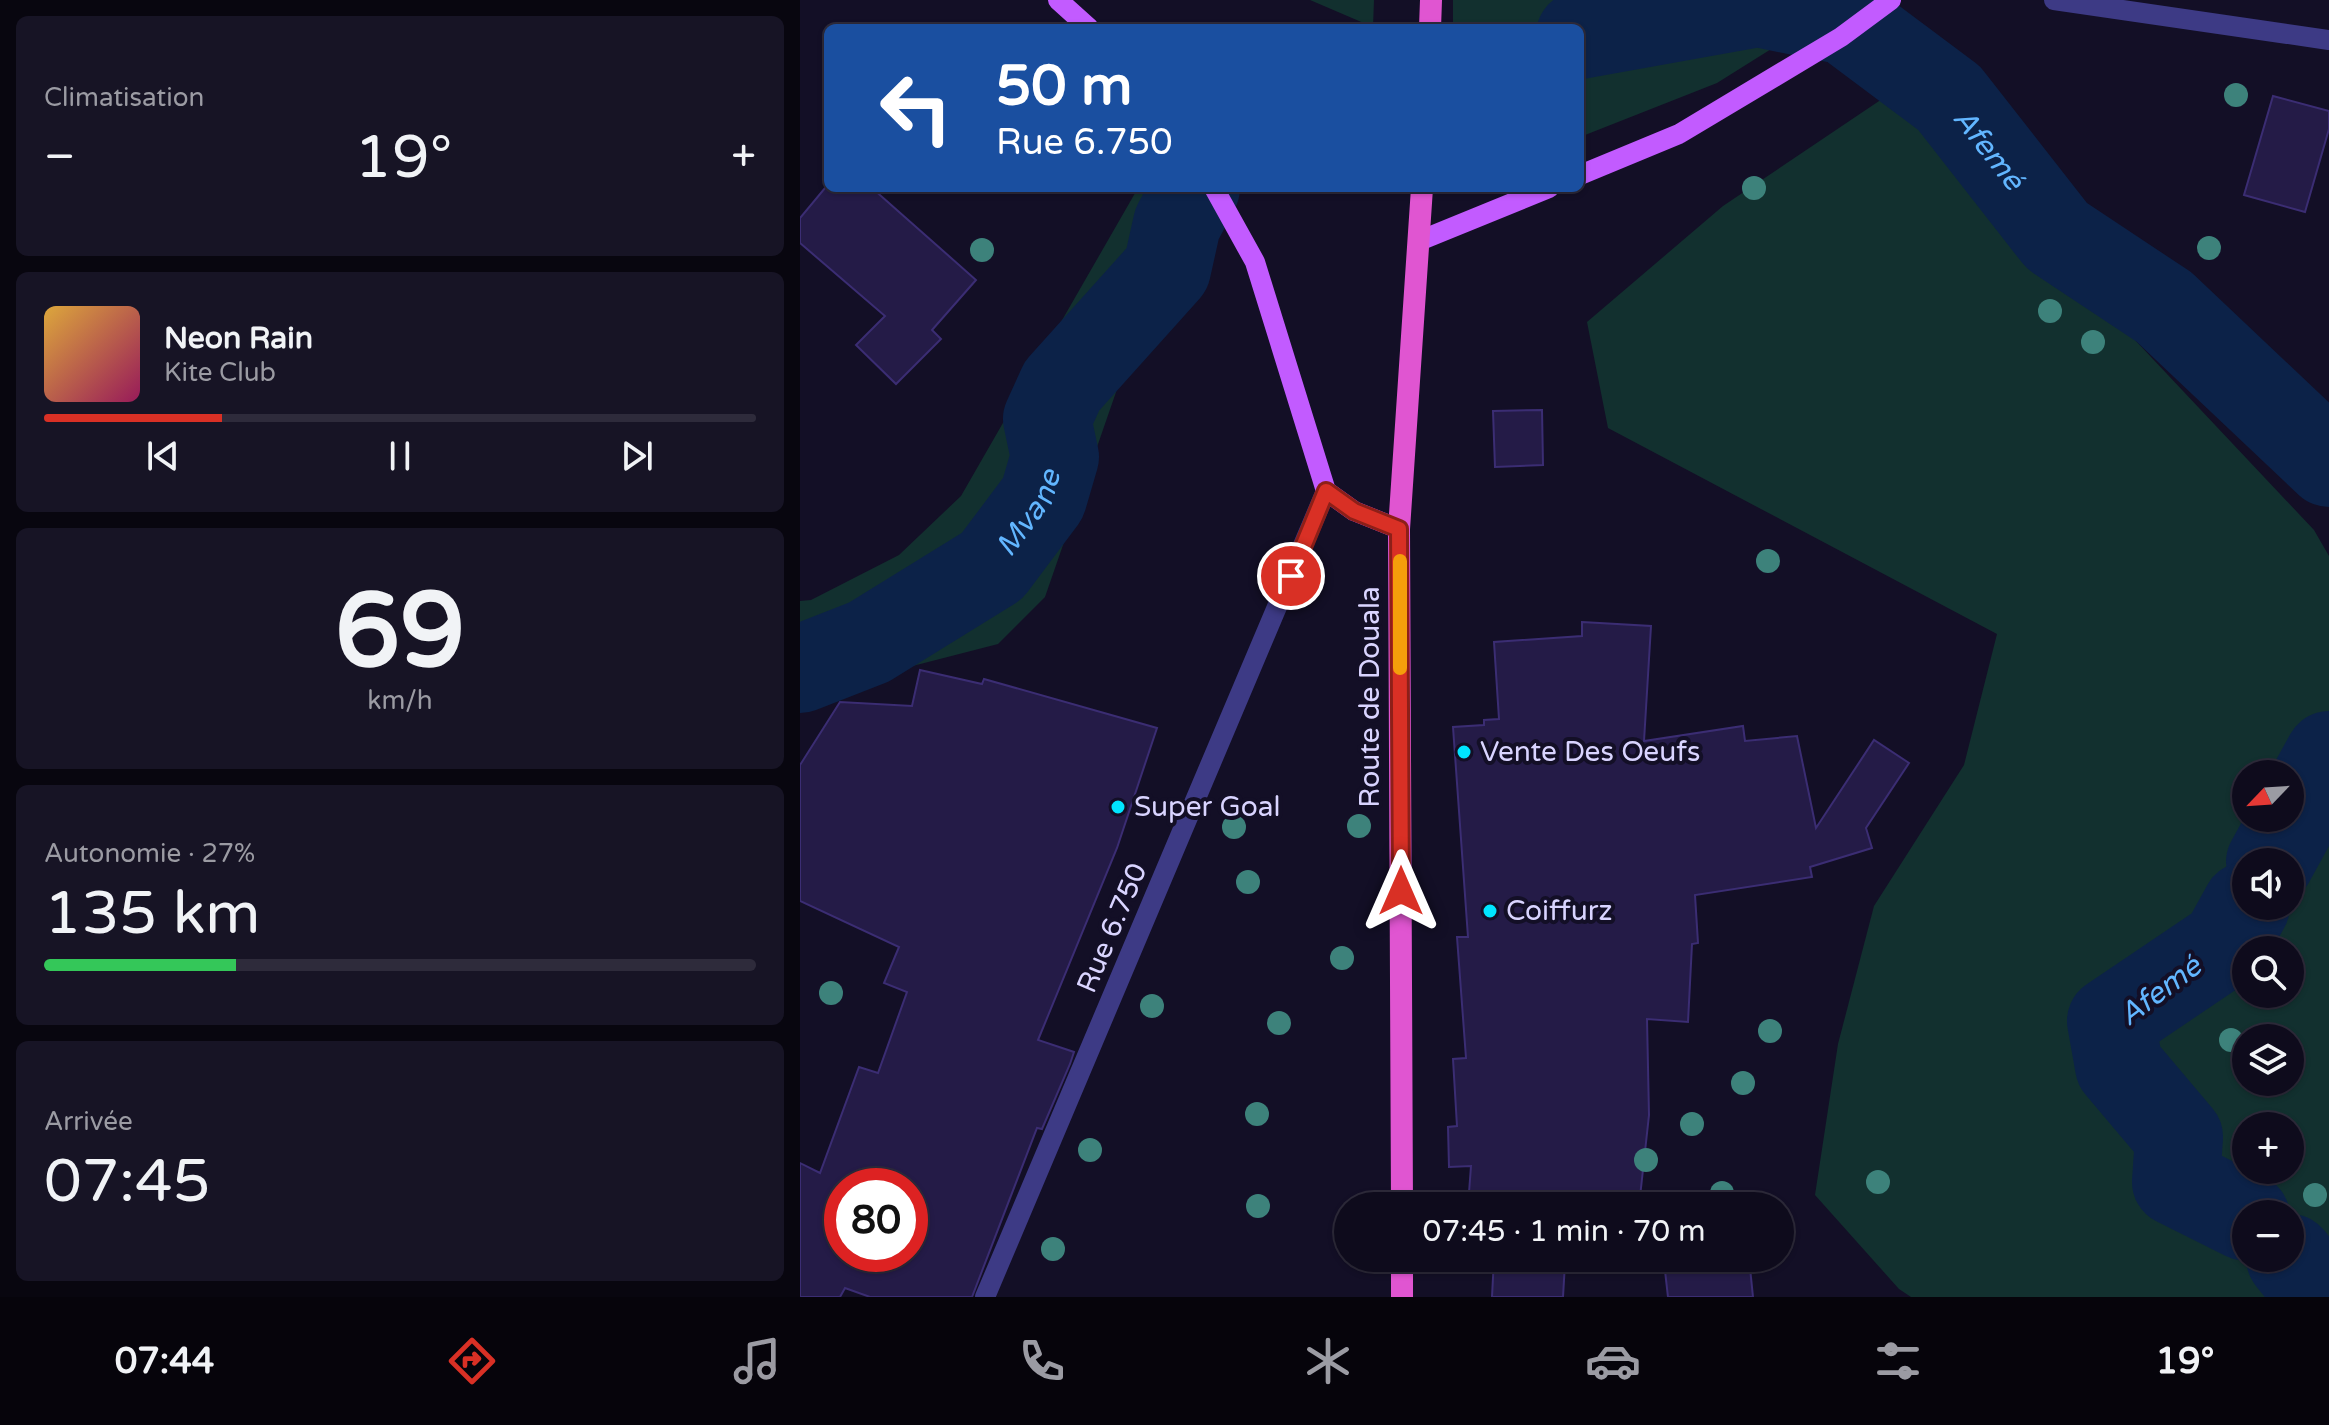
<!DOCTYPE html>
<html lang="fr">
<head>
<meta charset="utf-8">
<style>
	:root { --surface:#0e0b1c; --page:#171425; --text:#f1f3f6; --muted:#9b9ba3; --line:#2e2b3b; --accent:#d93025 }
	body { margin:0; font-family:"Varela Round",sans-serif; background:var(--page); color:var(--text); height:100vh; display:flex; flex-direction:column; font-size:30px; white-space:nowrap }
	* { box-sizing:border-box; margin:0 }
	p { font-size:26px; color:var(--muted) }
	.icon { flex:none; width:44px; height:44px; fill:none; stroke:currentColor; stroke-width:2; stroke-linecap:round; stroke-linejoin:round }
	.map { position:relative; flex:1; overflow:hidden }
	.sheet { display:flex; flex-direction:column; gap:16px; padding:16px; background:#08060f; width:800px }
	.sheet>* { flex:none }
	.hud { position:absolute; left:24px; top:24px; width:760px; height:168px; border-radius:12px; box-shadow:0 2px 6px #0004,0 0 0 2px var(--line); background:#1a4fa0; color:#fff; overflow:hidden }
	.needle { width:52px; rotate:245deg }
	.fabs { position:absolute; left:1432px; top:760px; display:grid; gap:16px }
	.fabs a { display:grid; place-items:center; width:72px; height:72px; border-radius:50%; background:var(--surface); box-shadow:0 2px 6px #0004,0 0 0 2px var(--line); font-size:40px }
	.speed { position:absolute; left:24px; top:1168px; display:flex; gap:16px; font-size:40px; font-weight:700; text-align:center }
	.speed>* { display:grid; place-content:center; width:104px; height:104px; border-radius:50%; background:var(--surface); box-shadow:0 2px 6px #0004,0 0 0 2px var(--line); line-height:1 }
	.speed .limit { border:12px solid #d22; background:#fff; color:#111 }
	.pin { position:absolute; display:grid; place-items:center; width:68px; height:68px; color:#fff; margin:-34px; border:4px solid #fff; border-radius:50%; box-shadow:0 2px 8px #0007 }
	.me { position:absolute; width:88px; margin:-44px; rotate:0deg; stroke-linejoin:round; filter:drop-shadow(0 0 6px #0008) }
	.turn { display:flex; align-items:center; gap:28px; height:168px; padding:0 40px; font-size:36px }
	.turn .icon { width:104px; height:104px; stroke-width:2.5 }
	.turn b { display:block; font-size:56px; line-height:68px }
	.big { font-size:60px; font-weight:600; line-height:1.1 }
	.sheet .widget { flex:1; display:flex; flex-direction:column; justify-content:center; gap:12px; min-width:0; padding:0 28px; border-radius:12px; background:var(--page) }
	.sheet .dial { align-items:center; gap:0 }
	.dial b { font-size:104px; line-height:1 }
	.song { display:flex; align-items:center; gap:24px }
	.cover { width:96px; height:96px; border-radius:12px; background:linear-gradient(135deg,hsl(40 70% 55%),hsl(330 70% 35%)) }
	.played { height:8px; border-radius:4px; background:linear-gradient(90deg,var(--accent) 25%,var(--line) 25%) }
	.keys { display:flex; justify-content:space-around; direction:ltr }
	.heat { display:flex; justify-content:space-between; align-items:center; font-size:44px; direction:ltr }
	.charge { height:12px; border-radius:6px; background:linear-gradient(90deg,#34c759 27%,var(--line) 0) }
	.trip { position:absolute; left:534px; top:1192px; width:460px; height:80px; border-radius:40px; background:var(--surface); box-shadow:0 2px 6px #0004,0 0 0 2px var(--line); font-weight:600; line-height:80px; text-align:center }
	.menu { display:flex; height:128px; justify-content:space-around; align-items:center; background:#06040b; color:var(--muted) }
	.menu .icon { width:56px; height:56px }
	.menu .active { color:var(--accent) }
	.menu b { font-size:36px; color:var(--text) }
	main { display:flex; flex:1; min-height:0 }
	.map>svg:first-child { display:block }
</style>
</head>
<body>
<main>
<section class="sheet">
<div class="widget"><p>Climatisation</p>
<div class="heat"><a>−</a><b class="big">19°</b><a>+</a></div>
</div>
<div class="widget">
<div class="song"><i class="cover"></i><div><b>Neon Rain</b><p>Kite Club</p></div></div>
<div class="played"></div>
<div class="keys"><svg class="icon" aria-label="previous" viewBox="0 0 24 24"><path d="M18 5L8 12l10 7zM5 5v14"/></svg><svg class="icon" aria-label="pause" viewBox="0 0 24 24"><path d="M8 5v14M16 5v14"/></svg><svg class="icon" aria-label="next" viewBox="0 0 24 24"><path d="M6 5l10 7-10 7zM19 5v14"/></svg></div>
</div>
<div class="widget dial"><b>69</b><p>km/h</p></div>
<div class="widget"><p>Autonomie · 27%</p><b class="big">135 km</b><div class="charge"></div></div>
<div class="widget"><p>Arrivée</p><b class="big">07:45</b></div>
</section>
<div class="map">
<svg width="1529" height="1297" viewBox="0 0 1529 1297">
	<rect width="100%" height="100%" fill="#130f26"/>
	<g fill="#12302f" fill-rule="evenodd">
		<path d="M510 0H574L573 27Z"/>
		<path d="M653 0H1038L992 36 917 83 780 137V28H653Z"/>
		<path d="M1088 95 1270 271 1514 530 1529 556V1297H1111L1099 1289 1015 1195 1038 1044 1074 906 1164 765 1197 634 808 428 787 322 923 206ZM1446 774H1490V818H1446ZM1446 862H1490V906H1446ZM1446 950H1490V994H1446ZM1446 1038H1490V1082H1446ZM1446 1126H1490V1170H1446ZM1446 1214H1490V1258H1446Z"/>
		<path d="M338 188H446L415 213 384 298 323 372 245 597 198 644 0 695V601L11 600 99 555 161 496Z"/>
	</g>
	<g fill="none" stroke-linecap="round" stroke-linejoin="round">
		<g stroke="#0c2248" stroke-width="88">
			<path id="s1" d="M780 35 958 3 1046 21 1149 98 1257 236 1364 307 1529 463"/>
			<path id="s2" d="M0 669 69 642 192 566 243 498 255 457 247 419 262 386 367 269 377 224 396 188"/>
			<path d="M1470 862 1529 755"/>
			<path d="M1446 906 1425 944 1311 1021 1319 1066 1379 1137 1376 1182 1446 1217"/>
			<path d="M1490 1258 1521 1297"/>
		</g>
	</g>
	<g fill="#241b47" stroke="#3b2d73" stroke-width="2" fill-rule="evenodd">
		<path d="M1473 96 1529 111V129L1505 212 1444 195Z"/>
		<path d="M25 188H72L176 280 132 330 141 339 96 384 56 345 85 316 0 243V218Z"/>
		<path d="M742 410 743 465 695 467 693 411Z"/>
		<path d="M782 622 851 626 844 741 943 726 945 741 997 736 1016 828 1074 740 1109 763 1066 828 1072 848 1010 867 1012 877 895 895 898 943 892 944 888 1022 847 1019 849 1115 839 1206H668L671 1166 649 1167 648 1127 657 1126 653 1059 666 1058 657 937H668L653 727 684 725V720L699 719 694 642 782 636Z"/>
		<path d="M120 670 182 684 184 679 357 728 317 848 238 1040 274 1052 270 1064 242 1129 237 1128 172 1297H70L45 1288 40 1297H0V1163L20 1173 59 1067 78 1073 107 992 84 983 99 947 0 901V765L40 702 112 706ZM42 1186H110V1254H42Z"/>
		<path d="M694 1258H835V1262L765 1263 763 1297H692Z"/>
		<path d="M900 1258H949L953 1297H868L864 1262Z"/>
	</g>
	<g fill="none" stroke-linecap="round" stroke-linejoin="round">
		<g stroke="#3d3a85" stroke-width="20">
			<path d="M1254 0 1529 40"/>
			<path d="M185 1297 526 491"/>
		</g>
		<g stroke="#c25bff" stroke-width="20">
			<path d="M258 0 289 28"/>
			<path d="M780 175 879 134 1041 37 1091 0"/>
			<path d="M414 188 455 262 526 491 554 511 599 529"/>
			<path d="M619 241 749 188"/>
		</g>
		<g stroke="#e055d1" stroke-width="22">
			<path d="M630 28 631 0"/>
			<path d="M602 1206 599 529 622 188"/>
			<path d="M602 1258V1297"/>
		</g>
	</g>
	<g fill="#3d827b">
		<circle cx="1436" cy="95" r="12"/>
		<circle cx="954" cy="188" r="12"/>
		<circle cx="1409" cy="248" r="12"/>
		<circle cx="182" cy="250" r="12"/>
		<circle cx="1250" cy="311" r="12"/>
		<circle cx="1293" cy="342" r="12"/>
		<circle cx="968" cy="561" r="12"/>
		<circle cx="559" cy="826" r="12"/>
		<circle cx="434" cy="827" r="12"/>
		<circle cx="448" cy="882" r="12"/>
		<circle cx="542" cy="958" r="12"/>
		<circle cx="31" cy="993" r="12"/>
		<circle cx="352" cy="1006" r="12"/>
		<circle cx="479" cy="1023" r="12"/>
		<circle cx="970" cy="1031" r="12"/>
		<circle cx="1431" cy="1040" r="12"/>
		<circle cx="943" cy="1083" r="12"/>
		<circle cx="457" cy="1114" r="12"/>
		<circle cx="892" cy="1124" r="12"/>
		<circle cx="290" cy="1150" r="12"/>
		<circle cx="846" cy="1160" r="12"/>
		<circle cx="1078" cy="1182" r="12"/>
		<circle cx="922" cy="1193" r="12"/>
		<circle cx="1515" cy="1195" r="12"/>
		<circle cx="458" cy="1206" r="12"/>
		<circle cx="253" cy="1249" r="12"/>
	</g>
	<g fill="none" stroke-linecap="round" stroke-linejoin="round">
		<g stroke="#8d1f18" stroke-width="20">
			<path id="route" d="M491 576 526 491 554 511 599 529 601 891"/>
		</g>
		<use href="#route" stroke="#d93025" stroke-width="14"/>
		<path stroke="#f59e0b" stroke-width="14" d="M600 561V668"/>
	</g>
	<g fill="#00e5ff" stroke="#130f26" stroke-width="3">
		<circle cx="664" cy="752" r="8"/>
		<circle cx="318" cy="807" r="8"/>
		<circle cx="690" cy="911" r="8"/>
	</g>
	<g text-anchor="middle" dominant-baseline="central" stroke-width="8" stroke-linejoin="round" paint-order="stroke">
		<g font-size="28" fill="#d9d4ff" stroke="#130f26">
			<text transform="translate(570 697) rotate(-90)">Route de Douala</text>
			<text transform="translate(312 928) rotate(-67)">Rue 6.750</text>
		</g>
		<g font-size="28" fill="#d9d4ff" stroke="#130f26" text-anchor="start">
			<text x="680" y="752">Vente Des Oeufs</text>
			<text x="334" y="807">Super Goal</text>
			<text x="706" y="911">Coiffurz</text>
		</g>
		<g font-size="30" font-style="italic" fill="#62b6ff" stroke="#130f26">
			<text stroke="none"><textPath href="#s1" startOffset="464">Afemé</textPath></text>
			<text stroke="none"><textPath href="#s2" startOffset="284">Mvane</textPath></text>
			<text transform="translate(1360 991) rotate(-37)">Afemé</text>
		</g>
	</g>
</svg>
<div class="fabs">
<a><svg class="needle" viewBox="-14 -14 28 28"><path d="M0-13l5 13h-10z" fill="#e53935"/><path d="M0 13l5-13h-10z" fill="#9b9ba3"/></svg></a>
<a><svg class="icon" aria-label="sound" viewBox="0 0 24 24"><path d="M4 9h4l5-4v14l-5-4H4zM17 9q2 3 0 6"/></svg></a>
<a><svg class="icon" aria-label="search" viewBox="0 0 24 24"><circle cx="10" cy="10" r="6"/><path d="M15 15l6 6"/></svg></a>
<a><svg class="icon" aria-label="layers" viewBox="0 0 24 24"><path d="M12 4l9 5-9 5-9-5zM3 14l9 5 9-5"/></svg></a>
<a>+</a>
<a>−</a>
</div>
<div class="speed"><div class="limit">80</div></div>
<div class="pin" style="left:491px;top:576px;background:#d93025"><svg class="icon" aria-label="arrive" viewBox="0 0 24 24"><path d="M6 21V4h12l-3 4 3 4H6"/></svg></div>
<svg class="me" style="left:601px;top:891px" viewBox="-20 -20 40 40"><path d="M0-17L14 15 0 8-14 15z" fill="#d93025" stroke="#fff" stroke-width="4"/></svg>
<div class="trip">07:45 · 1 min · 70 m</div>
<div class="hud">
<div class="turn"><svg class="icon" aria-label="left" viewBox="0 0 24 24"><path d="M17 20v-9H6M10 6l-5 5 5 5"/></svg><div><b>50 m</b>Rue 6.750</div></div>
</div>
</div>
</main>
<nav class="menu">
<b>07:44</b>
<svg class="icon active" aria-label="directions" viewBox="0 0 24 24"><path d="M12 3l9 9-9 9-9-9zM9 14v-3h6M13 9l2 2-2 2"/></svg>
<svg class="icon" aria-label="music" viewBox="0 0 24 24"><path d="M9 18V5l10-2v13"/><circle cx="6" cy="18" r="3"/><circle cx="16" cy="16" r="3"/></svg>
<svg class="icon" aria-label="phone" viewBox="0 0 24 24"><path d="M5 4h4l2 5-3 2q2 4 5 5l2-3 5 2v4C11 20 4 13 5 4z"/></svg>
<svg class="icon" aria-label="climate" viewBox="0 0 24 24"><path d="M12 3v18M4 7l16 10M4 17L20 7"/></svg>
<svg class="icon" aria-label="car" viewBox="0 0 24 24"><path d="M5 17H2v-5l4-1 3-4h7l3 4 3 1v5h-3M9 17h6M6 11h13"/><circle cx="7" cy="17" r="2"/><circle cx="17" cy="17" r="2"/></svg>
<svg class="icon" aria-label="filters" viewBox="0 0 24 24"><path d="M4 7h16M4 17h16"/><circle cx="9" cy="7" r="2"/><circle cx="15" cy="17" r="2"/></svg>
<b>19°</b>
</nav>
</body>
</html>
